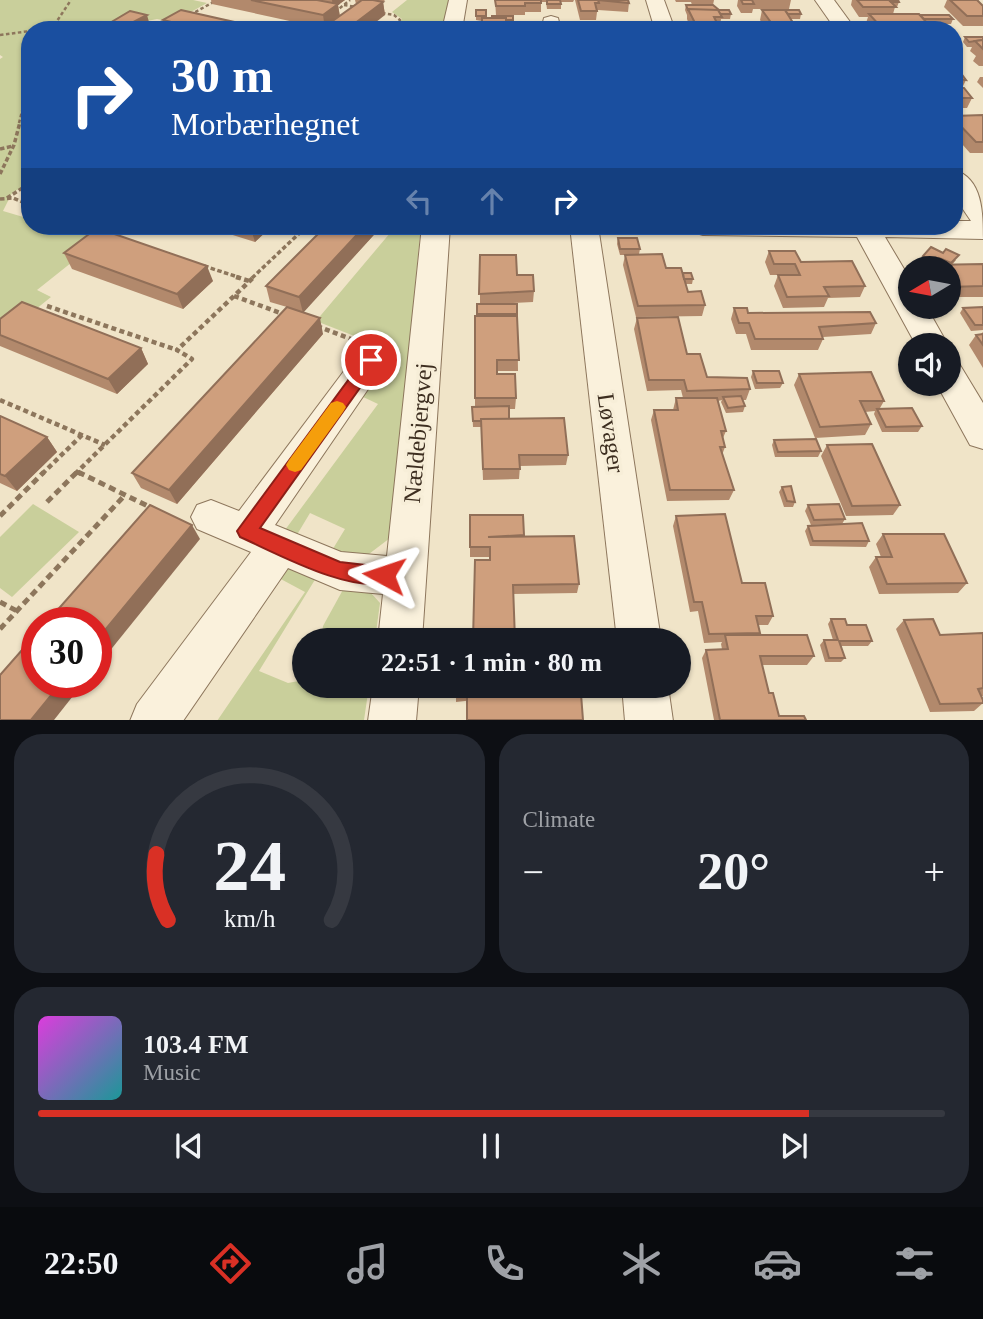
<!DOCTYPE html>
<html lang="en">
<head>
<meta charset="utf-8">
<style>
	:root { --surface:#171b24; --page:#242831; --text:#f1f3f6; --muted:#9ea1a6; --line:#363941; --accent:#d93025 }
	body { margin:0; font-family:"Times New Roman",serif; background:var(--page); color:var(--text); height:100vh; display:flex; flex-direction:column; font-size:26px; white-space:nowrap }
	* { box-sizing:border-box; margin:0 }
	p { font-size:23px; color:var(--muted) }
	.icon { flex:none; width:38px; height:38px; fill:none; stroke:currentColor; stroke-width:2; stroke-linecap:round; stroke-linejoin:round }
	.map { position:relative; height:720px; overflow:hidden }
	.details { display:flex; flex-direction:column; gap:14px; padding:14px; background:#0d0f14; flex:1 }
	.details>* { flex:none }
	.hud { position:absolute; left:21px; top:21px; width:942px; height:214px; border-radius:28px; box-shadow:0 2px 5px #0004; background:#1a4fa0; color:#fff; overflow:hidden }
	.needle { width:46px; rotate:260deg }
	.fabs { position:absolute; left:898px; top:256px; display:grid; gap:14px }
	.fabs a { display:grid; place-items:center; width:63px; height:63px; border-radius:50%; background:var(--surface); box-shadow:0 2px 5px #0004; font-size:35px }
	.speed { position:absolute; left:21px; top:607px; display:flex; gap:14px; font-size:35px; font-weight:700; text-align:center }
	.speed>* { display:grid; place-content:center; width:91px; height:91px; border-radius:50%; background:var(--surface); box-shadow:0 2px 5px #0004; line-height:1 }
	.speed .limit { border:10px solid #d22; background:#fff; color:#111 }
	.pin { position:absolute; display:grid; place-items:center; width:60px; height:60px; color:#fff; margin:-30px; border:4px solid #fff; border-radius:50%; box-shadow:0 2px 7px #0007 }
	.me { position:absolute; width:77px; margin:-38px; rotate:275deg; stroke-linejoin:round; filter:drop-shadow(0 0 5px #0008) }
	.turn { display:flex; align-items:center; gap:24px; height:147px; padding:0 35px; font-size:32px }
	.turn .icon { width:91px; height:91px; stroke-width:2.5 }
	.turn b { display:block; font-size:49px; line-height:60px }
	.lanes { display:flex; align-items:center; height:66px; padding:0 35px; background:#0003; justify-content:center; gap:35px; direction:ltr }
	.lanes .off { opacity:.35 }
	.big { font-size:52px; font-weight:700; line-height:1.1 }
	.details .card { flex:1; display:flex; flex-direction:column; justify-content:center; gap:10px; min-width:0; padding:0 24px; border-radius:28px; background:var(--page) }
	.details .dial { align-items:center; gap:0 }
	.dial svg { height:182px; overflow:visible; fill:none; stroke:var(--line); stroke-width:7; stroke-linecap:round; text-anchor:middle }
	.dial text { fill:var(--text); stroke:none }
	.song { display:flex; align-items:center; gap:21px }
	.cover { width:84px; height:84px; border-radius:10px; background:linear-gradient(135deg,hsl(300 70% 55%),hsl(180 70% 35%)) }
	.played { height:7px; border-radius:4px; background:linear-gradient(90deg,var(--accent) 85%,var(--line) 85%) }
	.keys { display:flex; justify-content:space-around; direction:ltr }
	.heat { display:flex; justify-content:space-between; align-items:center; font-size:38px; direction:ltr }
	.details .tiles { flex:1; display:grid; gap:14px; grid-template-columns:1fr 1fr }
	.card:last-child { grid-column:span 2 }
	.trip { position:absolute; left:292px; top:628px; width:399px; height:70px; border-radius:35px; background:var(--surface); box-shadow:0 2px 5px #0004; font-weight:700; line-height:70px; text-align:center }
	.dock { display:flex; height:112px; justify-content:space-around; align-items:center; background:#090b0e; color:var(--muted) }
	.dock .icon { width:49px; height:49px }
	.dock .current { color:var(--accent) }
	.dock b { font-size:32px; color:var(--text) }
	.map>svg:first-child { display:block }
</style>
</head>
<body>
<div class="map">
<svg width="983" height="721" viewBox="0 0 983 721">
	<rect width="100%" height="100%" fill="#f0e4c8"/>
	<g fill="#c9cf9b">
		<path d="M0 0H193L207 3 173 22 157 19 102 30H30V182L12 193 3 211 30 219V226H54L101 239 37 290 51 297 0 338V59L3 57 0 55Z"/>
		<path d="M407 0H450L442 30H391L402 19 392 12Z"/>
		<path d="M396 226H421L390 538 365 557 331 552 345 529 310 513 295 538 285 530 378 404 361 396 380 346 316 321Z"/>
		<path d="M33 504 79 532 12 597 0 588V537Z"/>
		<path d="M284 566 316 578 259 671 288 683 304 680V686H369L364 720 217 721 305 592 277 577Z"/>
		<path d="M363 584 380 603 375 640H321L323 626 345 586Z"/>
	</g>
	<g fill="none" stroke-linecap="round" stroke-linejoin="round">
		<g stroke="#8d765c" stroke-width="2">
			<g id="minor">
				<path d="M449 0H467L462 30H442Z"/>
				<path d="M646 0H664L675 30H655Z"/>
				<path d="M815 0H834L856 30H836Z"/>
				<path d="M551 16 558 18 561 30H541L544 18Z"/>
				<path d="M954 170C983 178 983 214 983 239L885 237 910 279V306H926L948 345H916L857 237 703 235 693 232 689 226H954V221H971L954 196Z"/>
				<path d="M422 226H450L422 640H378L383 594 340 590 288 568 183 721H130L137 704 251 552 197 529 191 517 197 505 211 500 239 511 359 351 371 348 383 351 388 360 275 525 341 552 387 556Z"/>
				<path d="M570 226H598L661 640H617Z"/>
				<path d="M948 362 960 365 983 403V449L970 445 936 383H948Z"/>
				<path d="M373 686H419L416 721H368Z"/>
				<path d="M622 686H668L673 721H625Z"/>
			</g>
		</g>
		<g stroke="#8d765c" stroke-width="2.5" stroke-dasharray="3.5 2.5" stroke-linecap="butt">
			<path d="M344 5 356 7"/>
			<path d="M335 12 350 0"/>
			<path d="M382 13 394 15 400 20 391 30"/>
			<path d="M190 15 217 0"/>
			<path d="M51 30 71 0"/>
			<path d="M0 35 30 31"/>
			<path d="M19 123 30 80"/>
		</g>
		<g stroke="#8d765c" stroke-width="3.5" stroke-dasharray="4.5 2.5" stroke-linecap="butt">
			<path d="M0 149 13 146"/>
			<path d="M0 174 14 145 20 122"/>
			<path d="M7 198 30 183"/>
			<path d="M0 199 13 198 30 205"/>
			<path d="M84 226 100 231"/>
			<path d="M204 266 241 278"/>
			<path d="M252 278 307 226"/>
		</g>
		<g stroke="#8d765c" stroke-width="4.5" stroke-dasharray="5 3.5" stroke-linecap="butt">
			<path d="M236 277 249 281"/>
			<path d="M234 296 286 315"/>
			<path d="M47 306 177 350"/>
			<path d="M317 326 351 339"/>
			<path d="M0 400 105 445"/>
			<path d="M77 472 81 474"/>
			<path d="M42 474 82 435"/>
			<path d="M75 474 192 359 177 350 254 277"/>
		</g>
		<g stroke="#8d765c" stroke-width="5" stroke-dasharray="7 4.5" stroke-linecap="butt">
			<path d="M78 472 152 508"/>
			<path d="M47 502 77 472"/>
			<path d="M0 516 44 472"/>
			<path d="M0 602 17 611"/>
			<path d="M0 629 125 495"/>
		</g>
		<use href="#minor" fill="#faf1dc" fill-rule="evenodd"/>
	</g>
	<g fill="#b2896c">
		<path d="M211 0H345L338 5 340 16 356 4 355 0H385L383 2 385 15 322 28 212 4Z"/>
		<path d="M495 0H541V12H525V15H496Z"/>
		<path d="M542 0H574L573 2H561V9H547L546 2H542Z"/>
		<path d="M575 0H628L629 3 628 12 598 10V12H597L596 20H580Z"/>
		<path d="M675 0H714L713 5 719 10 731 14 730 19H721L720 26H717V30H691L687 19V15L685 10 686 5H692L691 2H676Z"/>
		<path d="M738 0H791L789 9H753L752 13H741L737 6Z"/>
		<path d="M852 0H898L899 2 897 7H895L893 14 920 15 953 19 951 24H928L925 30H871L866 23 868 17H859L851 5Z"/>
		<path d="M947 0H979L978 1 983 6V26H963L944 7Z"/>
		<path d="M476 10H486V18L513 16V24H506L482 30V21L476 20Z"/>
		<path d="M762 10 801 14 800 19H791L794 30H767L760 20Z"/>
		<path d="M163 20 270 30H166Z"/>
		<path d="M965 37H983V66H979L973 61 976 56 970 51 972 47H967L963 42Z"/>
		<path d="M954 72 966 80 962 88 972 98 967 108H954Z"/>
		<path d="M980 77H983V88L977 82Z"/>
		<path d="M983 115V153H970L954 135V116Z"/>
		<path d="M204 226H272L255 242Z"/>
		<path d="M382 226 303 312 323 334 177 504 141 488 132 473 287 307 270 302 266 286Z"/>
		<path d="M618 238 640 249 639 254 666 268 683 273 693 279 692 284H686L688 292 705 305 702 316 636 317 623 265 625 255H620L617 244Z"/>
		<path d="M769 251 801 262 865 286 860 297 828 298 824 307 783 308 774 286 778 275H791H770L765 262Z"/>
		<path d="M64 253 213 281 183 309 72 269Z"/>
		<path d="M480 255 517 275 534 291 533 302 492 304H517L518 371H497V374L516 398 515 409H509V419L568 455 566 465 520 466 519 479 483 480 481 427H473L472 407H475V316H477V304H480Z"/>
		<path d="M923 256 956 260 952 265 983 264V297H948V268H930L931 266 921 261Z"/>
		<path d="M983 307V330L971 331 960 313 963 308Z"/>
		<path d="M734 308 748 313 876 323 871 334 823 337V339L818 350H751L746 334H736L731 319Z"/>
		<path d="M637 318 687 354 707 377 750 389 746 400H742L745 406 743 412 726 413 721 402 722 400 718 401 726 431 723 438 725 447 722 455 734 490 729 500 667 501 651 420 654 410H673L676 398H683L681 390 647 391 634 329Z"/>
		<path d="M0 319 141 348 148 364 117 394 0 346Z"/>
		<path d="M983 332V368L969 345 976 335 981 334Z"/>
		<path d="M753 371 783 383 780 388 755 389 751 377Z"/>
		<path d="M799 374 884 401 880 408 922 426 918 432H882L874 414 875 411 865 412 871 424 865 435 815 438 794 385Z"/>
		<path d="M0 416 47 437 57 452 17 491 0 483Z"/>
		<path d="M774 440 821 451 818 457H775L772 445Z"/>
		<path d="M827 445 900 505 893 515 846 516 821 456Z"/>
		<path d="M782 487 795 502 793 507H784L779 492Z"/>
		<path d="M808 505 845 519 842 524 811 525 805 511Z"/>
		<path d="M523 515 524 536 579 584 577 593 513 594 490 560V557H470V547Z"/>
		<path d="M676 516 773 616 768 625H758L760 633 759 635 814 656 807 665H762L769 693 779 716 806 720H714L702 658 706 650 722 649 721 644 722 642 704 643 698 611 690 612 673 526Z"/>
		<path d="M808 526 869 541 866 547 810 546 805 531Z"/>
		<path d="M883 534 967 583 958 593 879 594 869 567 876 557H881L876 544Z"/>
		<path d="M831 619 847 625 872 641 868 646H841L845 658 841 662H825L820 645 824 640H833L828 624Z"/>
		<path d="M904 620 940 635 983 633V696H981L983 703 974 711 930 712 896 629Z"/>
		<path d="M456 686 519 695 456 702Z"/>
	</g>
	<g fill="#916f58">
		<path d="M332 0H345L338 5 340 18 325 29 323 15 333 8Z"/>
		<path d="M383 2 385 15 366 30H346Z"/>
		<path d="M147 15 151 29 149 30H118Z"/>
		<path d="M795 26 794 30H774L775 28Z"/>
		<path d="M250 226H272L255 242Z"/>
		<path d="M365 226H382L303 313 299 297Z"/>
		<path d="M207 266 213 281 183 309 177 294Z"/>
		<path d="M320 318 323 334 177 504 169 490Z"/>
		<path d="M141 348 148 364 117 394 108 379Z"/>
		<path d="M47 437 57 452 17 491 5 476Z"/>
		<path d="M192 525 200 539 96 668V641Z"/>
		<path d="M62 682H84L54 720H31Z"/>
	</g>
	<g fill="#cf9f7d" stroke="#916f58" stroke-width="2">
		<path d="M251 0H317L338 4 323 15Z"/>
		<path d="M362 0H373L383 2 346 30H320Z"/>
		<path d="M495 0H541V3H525V6H496Z"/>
		<path d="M547 0H560L561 4H547Z"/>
		<path d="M578 0H628L629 3 598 0 599 3H595L597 11H581Z"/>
		<path d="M741 0H752L754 4H743Z"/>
		<path d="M857 0H889L896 7H863Z"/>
		<path d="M889 0H898L899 2H891Z"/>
		<path d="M950 0H977L983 6V16H967Z"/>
		<path d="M686 5H713L719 10H729L731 14H720L718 10H688Z"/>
		<path d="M688 9 718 10 722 17H714L718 25H696Z"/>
		<path d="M181 10 270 30H204L163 20Z"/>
		<rect x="476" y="10" width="10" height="6"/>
		<path d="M762 10H785L795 26 775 28Z"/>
		<path d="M779 10H799L801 14H788L785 10Z"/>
		<path d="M130 11 147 15 118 30H98Z"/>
		<path d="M869 14H919L928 24H898L901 27H881Z"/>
		<path d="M920 15H949L953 19H924Z"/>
		<path d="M492 16H513V20H506V18H492Z"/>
		<path d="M482 18H506V29H515V30H482Z"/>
		<path d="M965 37H983V40L969 42Z"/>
		<path d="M983 40V49L975 41Z"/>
		<path d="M954 72H960L966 80 954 79Z"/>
		<path d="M954 83 957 88H964L972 98H954Z"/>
		<path d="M983 115V142H976L954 119V116Z"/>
		<path d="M326 226H365L299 297 266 286Z"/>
		<path d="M97 228 207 266 177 294 64 253Z"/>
		<path d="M618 238H637L640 249H620Z"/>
		<path d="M931 247 943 253 946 249 959 255 951 263 939 258 936 261 923 256Z"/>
		<path d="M769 251H795L801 262 852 261 865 286 824 287 829 296 787 297 778 275H800L795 264H774Z"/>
		<path d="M662 254 666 268H681L688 292 701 291 705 305 638 306 625 255Z"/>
		<path d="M480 255H516L517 275H533L534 291 479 294Z"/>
		<path d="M983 264V286L948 287V268H933L931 265Z"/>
		<path d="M683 273H691L693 279H684Z"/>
		<path d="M22 302 141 348 108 379 0 335V319Z"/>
		<rect x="477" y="304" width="40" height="10"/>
		<path d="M287 307 320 318 169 490 132 473Z"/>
		<path d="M983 307V325H975L963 308Z"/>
		<path d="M734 308H747L748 313 870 312 876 323 819 327 823 339H755L749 323H739Z"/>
		<path d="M475 316H517L519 360H497V374H515L516 398H475Z"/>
		<path d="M678 317 687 354H700L707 377 747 378 750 389 687 391 684 380H649L637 318Z"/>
		<path d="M983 334V345L976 335Z"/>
		<path d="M753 371H779L783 383H757Z"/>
		<path d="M871 372 884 401H860L871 424 820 427 799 374Z"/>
		<path d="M741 396 745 406 728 408 723 397Z"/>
		<path d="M676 398H717L726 431H721L725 447H720L734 490H670L654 410H678Z"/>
		<path d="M509 406V419H481V421H473L472 407Z"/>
		<path d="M912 408 922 426 886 427 877 409Z"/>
		<path d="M0 416 47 437 5 476 0 474Z"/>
		<path d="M564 418 568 455H519L520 469H483L481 419Z"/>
		<path d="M816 439 821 451 778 452 774 440Z"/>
		<path d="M872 444 900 505 852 506 827 445Z"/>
		<path d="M791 486 795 502 787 501 782 487Z"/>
		<path d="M839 504 845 519 814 520 808 505Z"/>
		<path d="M150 505 192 525 96 641V623H46Z"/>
		<path d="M725 514 742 583H765L773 616H756L760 633 709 634 702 602H694L676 516Z"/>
		<path d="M470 515H523L524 535 488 537 574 536 579 584 513 585 515 640H473L475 560H490V547H470Z"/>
		<path d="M862 523 869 541H813L808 526Z"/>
		<path d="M883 534H944L967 583 887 584 876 557H892Z"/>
		<path d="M831 619H845L847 625H866L872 641H839L845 658H829L824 640H838Z"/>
		<path d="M933 619 940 635 983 633V688L978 689 983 700V703L940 704 904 620Z"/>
		<path d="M37 633V682H62L31 720H0V675Z"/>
		<path d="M725 635H807L814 656H760L769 693H773L779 716H804L806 720H720L706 650 728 649Z"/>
		<path d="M456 686H519V695L581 694 583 720H467V694H456Z"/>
	</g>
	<path fill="#d93025" stroke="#8d1f18" stroke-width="2" d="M371 355 379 360 377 364 260 528 340 562 391 568 394 575 391 581C354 596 276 553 240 537L237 531 366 356Z"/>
	<path fill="#f59e0b" d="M337 401 343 403 346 407 343 412 301 470 295 472 289 470 286 465 289 460 331 403Z"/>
	<g text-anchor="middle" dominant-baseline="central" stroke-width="7" stroke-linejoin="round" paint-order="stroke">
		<g font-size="24" fill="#3d2e20" stroke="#f7eed8">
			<text transform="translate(418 433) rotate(-85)">Nældebjergvej</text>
			<text transform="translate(611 433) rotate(82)">Løvager</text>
		</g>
	</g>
</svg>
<div class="fabs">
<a><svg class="needle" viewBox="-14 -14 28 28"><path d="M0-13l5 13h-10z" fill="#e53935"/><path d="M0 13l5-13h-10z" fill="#9ea1a6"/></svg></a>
<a><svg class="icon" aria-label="sound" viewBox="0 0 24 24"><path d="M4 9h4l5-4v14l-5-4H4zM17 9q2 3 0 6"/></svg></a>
</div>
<div class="speed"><div class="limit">30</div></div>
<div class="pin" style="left:371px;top:360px;background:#d93025"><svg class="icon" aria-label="arrive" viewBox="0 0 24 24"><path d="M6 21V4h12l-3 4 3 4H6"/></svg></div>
<svg class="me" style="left:384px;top:575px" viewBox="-20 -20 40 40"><path d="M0-17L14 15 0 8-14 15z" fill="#d93025" stroke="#fff" stroke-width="4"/></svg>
<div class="trip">22:51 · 1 min · 80 m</div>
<div class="hud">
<div class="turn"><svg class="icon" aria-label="right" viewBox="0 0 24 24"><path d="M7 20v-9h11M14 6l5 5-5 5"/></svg><div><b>30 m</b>Morbærhegnet</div></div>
<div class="lanes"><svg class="icon off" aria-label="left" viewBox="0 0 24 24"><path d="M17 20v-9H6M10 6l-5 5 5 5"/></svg><svg class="icon off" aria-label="ahead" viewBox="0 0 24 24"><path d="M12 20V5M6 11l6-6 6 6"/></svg><svg class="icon" aria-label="right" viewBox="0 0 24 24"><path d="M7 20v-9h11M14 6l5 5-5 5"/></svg></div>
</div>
</div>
<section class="details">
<div class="tiles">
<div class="card dial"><svg viewBox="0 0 100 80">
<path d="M14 69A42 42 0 1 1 86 69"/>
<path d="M14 69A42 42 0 0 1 9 40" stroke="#d93025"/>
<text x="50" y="56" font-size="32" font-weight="700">24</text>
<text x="50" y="72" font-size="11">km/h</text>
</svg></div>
<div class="card"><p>Climate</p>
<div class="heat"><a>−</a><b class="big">20°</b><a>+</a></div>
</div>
<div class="card">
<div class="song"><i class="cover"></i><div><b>103.4 FM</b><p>Music</p></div></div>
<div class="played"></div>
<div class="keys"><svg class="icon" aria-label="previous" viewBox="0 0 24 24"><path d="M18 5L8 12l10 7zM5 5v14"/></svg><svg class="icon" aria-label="pause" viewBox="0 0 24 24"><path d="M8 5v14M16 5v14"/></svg><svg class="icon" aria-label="next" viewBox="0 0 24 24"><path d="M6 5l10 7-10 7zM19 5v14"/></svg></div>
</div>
</div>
</section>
<nav class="dock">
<b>22:50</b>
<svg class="icon current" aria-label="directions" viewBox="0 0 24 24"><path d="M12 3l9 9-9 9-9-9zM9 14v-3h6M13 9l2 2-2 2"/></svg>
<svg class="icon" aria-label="music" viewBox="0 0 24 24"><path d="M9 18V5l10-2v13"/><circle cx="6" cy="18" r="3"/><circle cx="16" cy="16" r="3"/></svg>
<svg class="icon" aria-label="phone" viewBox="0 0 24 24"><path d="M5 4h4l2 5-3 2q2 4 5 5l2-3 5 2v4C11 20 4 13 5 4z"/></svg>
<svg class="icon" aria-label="climate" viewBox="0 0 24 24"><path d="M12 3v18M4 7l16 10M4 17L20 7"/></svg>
<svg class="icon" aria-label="car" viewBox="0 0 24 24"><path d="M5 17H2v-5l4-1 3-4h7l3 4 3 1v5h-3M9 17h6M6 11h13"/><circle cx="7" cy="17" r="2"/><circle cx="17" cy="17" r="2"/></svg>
<svg class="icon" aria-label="filters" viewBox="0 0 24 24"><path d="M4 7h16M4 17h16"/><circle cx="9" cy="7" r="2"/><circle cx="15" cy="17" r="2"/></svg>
</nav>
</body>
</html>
